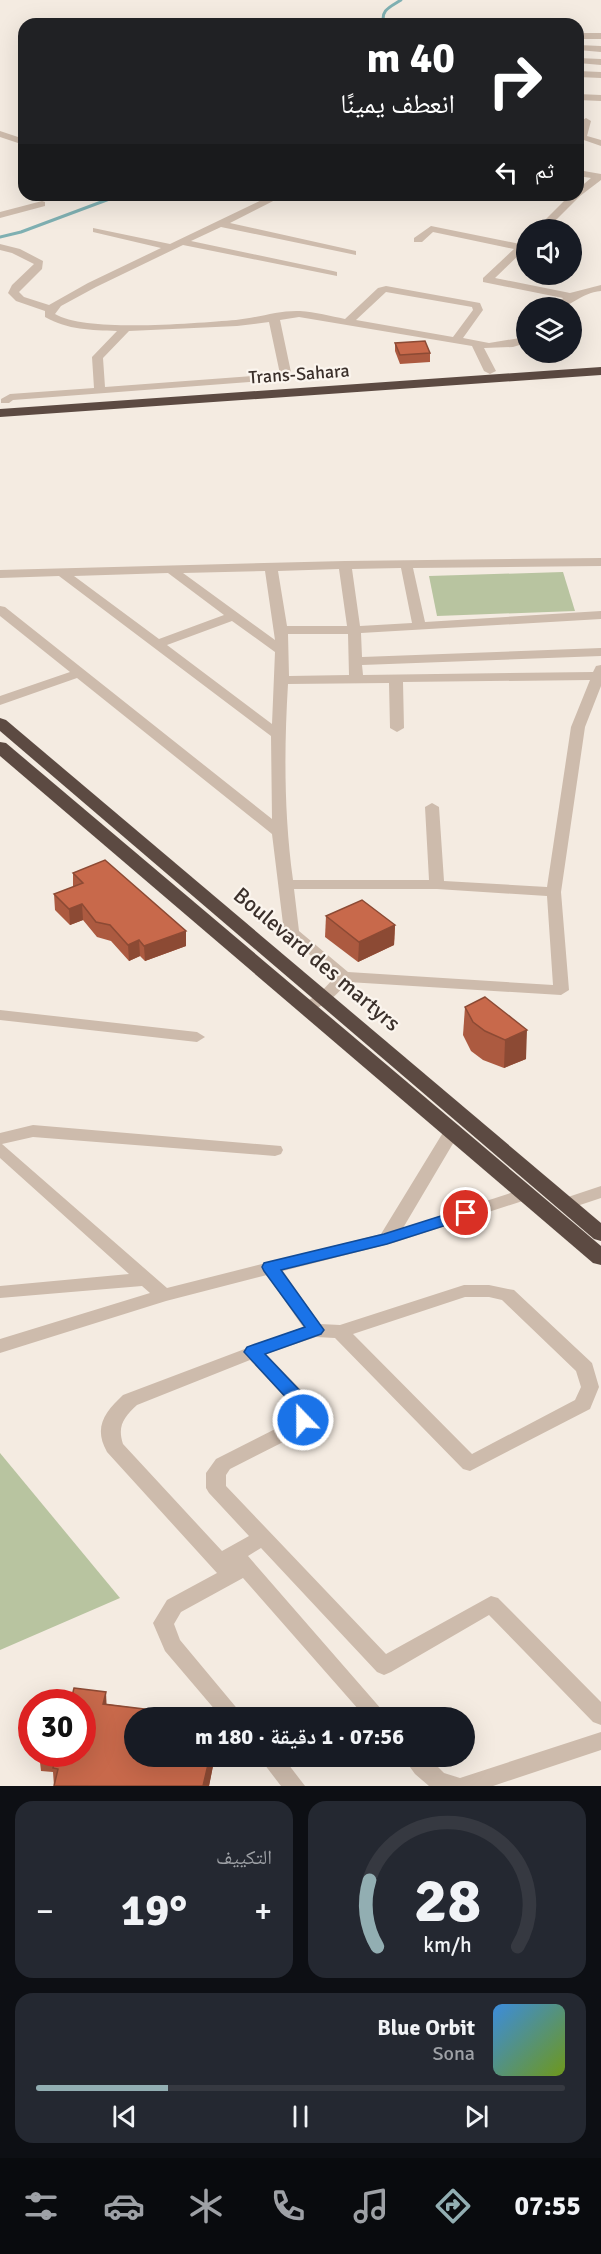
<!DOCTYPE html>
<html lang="ar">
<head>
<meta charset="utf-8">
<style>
	:root { --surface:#171b24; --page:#242831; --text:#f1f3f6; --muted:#9ea1a6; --line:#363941; --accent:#92aeb2 }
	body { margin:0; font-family:Signika,"Noto Naskh Arabic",sans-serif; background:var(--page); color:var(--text); direction:rtl; height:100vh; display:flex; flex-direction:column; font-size:22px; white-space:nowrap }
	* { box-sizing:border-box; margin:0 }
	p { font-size:20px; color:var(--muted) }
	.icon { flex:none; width:33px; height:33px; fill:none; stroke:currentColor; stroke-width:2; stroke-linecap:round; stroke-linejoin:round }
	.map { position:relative; height:1786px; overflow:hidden; direction:ltr }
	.panel { display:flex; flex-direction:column; gap:15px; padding:15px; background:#0d0f14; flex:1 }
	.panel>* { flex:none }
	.banner { position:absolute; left:18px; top:18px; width:566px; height:183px; border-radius:18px; box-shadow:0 6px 24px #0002; direction:rtl; background:#202124; color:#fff; overflow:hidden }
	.tools { position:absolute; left:516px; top:219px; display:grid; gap:12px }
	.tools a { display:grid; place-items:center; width:66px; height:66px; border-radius:50%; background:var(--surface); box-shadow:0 6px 24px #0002; font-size:30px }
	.speed { position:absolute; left:18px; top:1689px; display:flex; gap:12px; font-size:30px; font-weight:700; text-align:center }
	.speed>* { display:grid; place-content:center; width:78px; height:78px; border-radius:50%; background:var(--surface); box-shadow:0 6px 24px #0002; line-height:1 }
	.speed .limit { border:9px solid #d22; background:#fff; color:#111 }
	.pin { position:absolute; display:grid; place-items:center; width:51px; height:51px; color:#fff; margin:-26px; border:3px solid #fff; border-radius:50%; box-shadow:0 2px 6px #0007 }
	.me { position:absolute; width:66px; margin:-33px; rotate:338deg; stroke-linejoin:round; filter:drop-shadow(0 0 4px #0008) }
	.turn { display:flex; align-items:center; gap:21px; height:126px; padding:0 30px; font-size:27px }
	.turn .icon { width:78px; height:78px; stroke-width:2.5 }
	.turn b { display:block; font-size:42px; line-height:51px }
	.then { display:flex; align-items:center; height:57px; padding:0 30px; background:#0003; gap:12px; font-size:22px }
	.big { font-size:45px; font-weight:700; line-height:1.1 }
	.panel .widget { flex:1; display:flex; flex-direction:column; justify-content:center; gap:9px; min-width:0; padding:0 21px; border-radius:18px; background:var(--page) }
	.panel .dial { align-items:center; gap:0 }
	.dial svg { height:156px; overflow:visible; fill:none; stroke:var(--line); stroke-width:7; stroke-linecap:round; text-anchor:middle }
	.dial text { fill:var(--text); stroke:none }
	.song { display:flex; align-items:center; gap:18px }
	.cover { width:72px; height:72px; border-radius:9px; background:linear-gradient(135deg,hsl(210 70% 55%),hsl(80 70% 35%)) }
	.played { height:6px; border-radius:3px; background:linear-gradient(90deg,var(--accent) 25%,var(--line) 25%) }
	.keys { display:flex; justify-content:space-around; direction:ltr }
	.heat { display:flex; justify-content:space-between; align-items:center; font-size:33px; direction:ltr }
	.panel .tiles { flex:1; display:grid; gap:15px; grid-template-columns:1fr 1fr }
	.widget:last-child { grid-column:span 2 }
	.trip { position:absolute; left:124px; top:1707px; width:351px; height:60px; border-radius:30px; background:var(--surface); box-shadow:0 6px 24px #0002; font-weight:700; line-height:60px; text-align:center; direction:rtl }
	.dock { display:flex; height:96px; justify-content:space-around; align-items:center; background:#090b0e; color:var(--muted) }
	.dock .icon { width:42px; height:42px }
	.dock .active { color:var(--accent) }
	.dock b { font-size:27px; color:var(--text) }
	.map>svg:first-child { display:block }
</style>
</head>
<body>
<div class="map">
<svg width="601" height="1786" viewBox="0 0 601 1786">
	<rect width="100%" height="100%" fill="#f4ebe1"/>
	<g fill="#b8c4a0">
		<path d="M563 572 575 611 437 616 429 576Z"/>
		<path d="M0 1453 120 1598 0 1650Z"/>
	</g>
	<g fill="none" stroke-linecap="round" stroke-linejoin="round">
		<g stroke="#7fb0b2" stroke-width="3">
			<path d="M384 24C380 10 390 7 401 0"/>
			<path d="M0 237 21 232 120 195"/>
		</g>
		<g fill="#cdbbac" fill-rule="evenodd">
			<rect x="578" y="33" width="23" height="6"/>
			<path d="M578 45 601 46V52L578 50Z"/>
			<path d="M578 58 601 59V65L578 63Z"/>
			<path d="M578 71 601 72V78L578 77Z"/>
			<path d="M578 94 601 95V101L578 100Z"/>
			<path d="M586 118 591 121 587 136 601 140V146L578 138 581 121Z"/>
			<path d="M0 131 24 139V145L0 137Z"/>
			<path d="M578 170 601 174V180L580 196 546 230H535L570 195H578V189L591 178 578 176Z"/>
			<path d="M272 195H285L230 223 356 251V255L221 227 191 241 333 271 337 272V276L183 245 96 287 61 306 55 314C87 333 196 323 236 320 257 318 279 310 300 311 315 312 331 316 345 319L378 288 386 286 480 303 483 310 463 338 489 343 526 337V343L513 347 484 348 496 371 490 374 484 371 472 346 299 317 280 320 292 377 290 379 13 400 9 403H1V399L10 394 94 388 92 357 117 331C91 330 68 330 45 317V311L16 301 8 293 12 285 34 264 12 253 0 250V244L20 249 43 261 42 269 19 292 24 297 49 305 88 283 161 248 93 232V228L170 244ZM386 292 472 307 473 310 453 337 356 320ZM269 322 280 374 105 387 103 358 129 331 237 326Z"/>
			<path d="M42 201 45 202V206L0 218V212Z"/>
			<path d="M431 226 520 244 526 240V248L495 278 570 293 601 285V291C580 293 571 308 554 308L563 298 483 282V278L514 249 433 232 422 242H414V238Z"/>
			<path d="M601 558V566L413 568 425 622 601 611V619L361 633 362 657 601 648V656L362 665 363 675 593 672 596 666 601 665V686L585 727 561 892 569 990 561 995 348 982C337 994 320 1014 301 1009L299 1006 319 994 335 977 284 932 272 834 77 678 0 705V696L70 672 0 616V606L5 607 272 819 271 736 59 576 0 578V570L345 561ZM401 568 412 623 360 626 352 569ZM339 569 347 626H287L278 571ZM265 571 275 640 183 573ZM168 573 224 615 159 639 74 576ZM232 621 275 652 272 724 167 645ZM288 634H348L349 675 289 676ZM590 680 571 727 547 887 444 881 439 807 432 803 425 807 429 880H293C284 814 284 750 288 684L389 683 390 728 397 732 404 728 403 682ZM294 889H437L547 896 553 985 348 972 299 931Z"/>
			<path d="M0 1010 197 1032 205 1037 197 1042 0 1020Z"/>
			<path d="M453 1124 459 1126 461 1130 403 1228 526 1188 532 1190 535 1194 532 1198 393 1243 283 1271 320 1324 340 1325 464 1285H489L508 1289 514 1290 592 1363 599 1387 590 1409 470 1471 463 1469 335 1338 316 1337 266 1354 305 1394 313 1409V1420L303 1432 230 1469 226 1475V1486L386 1654 491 1596 498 1598 601 1702V1725L593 1722 489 1615 391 1672 384 1675 377 1672 261 1548 248 1556 389 1718H366L243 1578 181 1612 174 1624 180 1640 245 1718H222L165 1651 153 1623 167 1600 217 1573 107 1452C93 1427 105 1412 123 1395L303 1327 267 1275 166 1301 0 1353V1339L150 1293 142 1286 0 1298V1286L129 1274 0 1158V1133L33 1125 281 1146 283 1150 281 1154 275 1156 33 1137 2 1144 167 1288 381 1234 447 1126ZM465 1297H489L502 1300 576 1371 581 1387 575 1400 472 1454 353 1334ZM250 1360 291 1404C296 1411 295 1416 289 1422L216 1459 206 1473V1488L209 1493 249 1536 222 1551 123 1444C117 1426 124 1417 137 1405Z"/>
			<path d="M601 1186V1198L565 1210 559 1208 556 1204 559 1200Z"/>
			<path d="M601 1732V1750L493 1786H429L415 1774 402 1756H427L444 1773 460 1778Z"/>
			<path d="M258 1756H282L305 1786H281Z"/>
		</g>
		<g fill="#5c4a42" fill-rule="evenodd">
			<path d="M601 367V375L0 417V409Z"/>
			<path d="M0 718 6 720 601 1223V1241L594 1239 0 731Z"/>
			<path d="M0 742 6 743 601 1246V1265L593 1263 0 756Z"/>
		</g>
	</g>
	<g fill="#ac5a40">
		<path d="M395 343 430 353V362L400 364 395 351Z"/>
		<path d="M73 873 186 946 145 961 140 956 129 961 111 941 97 937 83 920 70 925 55 910 54 894 73 887Z"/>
		<path d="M326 916 395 925 394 945 358 962 325 937Z"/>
		<path d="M485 997 526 1059 504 1068 483 1060 471 1051 463 1035 465 1007Z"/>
		<path d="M107 1704 152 1710V1718H135V1756H215L209 1786H54L53 1772 41 1771 39 1754H82Z"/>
	</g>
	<g fill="#8c4a34">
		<path d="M82 904 83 920 70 925 69 909Z"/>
		<path d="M395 925 394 945 358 962 359 942Z"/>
		<path d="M186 931V946L145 961 144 946Z"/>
		<path d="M139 940 140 956 129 961 128 945Z"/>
		<path d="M527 1030 526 1059 504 1068 505 1040Z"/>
		<path d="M106 1692 107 1714 103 1704Z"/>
		<path d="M210 1756H215L209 1786H203Z"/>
	</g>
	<g fill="#c8694b" stroke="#8c4a34" stroke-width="1.5">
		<path d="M425 341 430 353 400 355 395 343Z"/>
		<path d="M105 860 186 931 144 946 139 940 128 945 110 925 96 922 82 904 69 909 54 894 83 883 73 873Z"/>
		<path d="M362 900 395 925 359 942 326 916Z"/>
		<path d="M485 997 527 1030 505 1040 485 1031 473 1022 465 1007Z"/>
		<path d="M74 1688 106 1692 103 1704 152 1710 150 1718H135V1756H210L203 1786H54L58 1769 53 1768 57 1754H82V1702H51L53 1698 71 1700Z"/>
	</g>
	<path fill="#1a73e8" stroke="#114b97" stroke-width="1.5" d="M466 1208 472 1209 474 1213 472 1217 387 1244 281 1270 324 1330 321 1334 265 1354 304 1395 313 1410 309 1424 303 1426 297 1424C293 1417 296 1411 292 1404L244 1352 247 1347 305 1327 264 1271 262 1267 264 1263 384 1234Z"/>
	<g text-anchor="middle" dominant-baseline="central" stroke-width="4.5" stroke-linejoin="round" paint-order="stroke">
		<g font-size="18" fill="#3b302b" stroke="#fbf5ee">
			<text transform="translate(299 374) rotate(-4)">Trans-Sahara</text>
		</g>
		<g font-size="22" fill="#3b302b" stroke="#fbf5ee">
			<text transform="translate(317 959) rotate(40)">Boulevard des martyrs</text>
		</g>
	</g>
</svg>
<div class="tools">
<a><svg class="icon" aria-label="sound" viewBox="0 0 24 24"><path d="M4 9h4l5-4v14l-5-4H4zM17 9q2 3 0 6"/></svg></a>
<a><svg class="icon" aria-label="layers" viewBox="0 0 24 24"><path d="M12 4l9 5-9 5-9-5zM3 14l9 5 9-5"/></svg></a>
</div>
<div class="speed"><div class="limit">30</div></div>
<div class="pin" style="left:466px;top:1213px;background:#d93025"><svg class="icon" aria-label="arrive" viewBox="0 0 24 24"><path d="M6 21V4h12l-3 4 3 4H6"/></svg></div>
<svg class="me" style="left:303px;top:1420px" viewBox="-20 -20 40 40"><circle r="17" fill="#1a73e8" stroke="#fff" stroke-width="3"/><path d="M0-11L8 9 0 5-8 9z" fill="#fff"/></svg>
<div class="trip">07:56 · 1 دقيقة · 180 m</div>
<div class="banner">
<div class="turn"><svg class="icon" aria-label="right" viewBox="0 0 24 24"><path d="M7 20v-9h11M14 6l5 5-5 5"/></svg><div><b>40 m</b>انعطف يمينًا</div></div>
<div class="then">ثم<svg class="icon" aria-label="left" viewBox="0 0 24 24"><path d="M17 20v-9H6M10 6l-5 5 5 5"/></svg></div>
</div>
</div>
<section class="panel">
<div class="tiles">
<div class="widget dial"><svg viewBox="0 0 100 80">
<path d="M14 69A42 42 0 1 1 86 69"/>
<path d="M14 69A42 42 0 0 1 10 35" stroke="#92aeb2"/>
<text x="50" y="56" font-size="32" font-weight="700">28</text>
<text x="50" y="72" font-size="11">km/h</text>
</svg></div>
<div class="widget"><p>التكييف</p>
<div class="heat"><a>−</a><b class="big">19°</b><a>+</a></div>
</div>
<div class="widget">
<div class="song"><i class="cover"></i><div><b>Blue Orbit</b><p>Sona</p></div></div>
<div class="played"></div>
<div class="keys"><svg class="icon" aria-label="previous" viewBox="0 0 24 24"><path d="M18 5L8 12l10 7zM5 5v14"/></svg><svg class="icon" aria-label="pause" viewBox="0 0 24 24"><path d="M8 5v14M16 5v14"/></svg><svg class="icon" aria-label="next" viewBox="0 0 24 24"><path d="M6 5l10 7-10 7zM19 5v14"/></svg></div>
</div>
</div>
</section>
<nav class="dock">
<b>07:55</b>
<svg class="icon active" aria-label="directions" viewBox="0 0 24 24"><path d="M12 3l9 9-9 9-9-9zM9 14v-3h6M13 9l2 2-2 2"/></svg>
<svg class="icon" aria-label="music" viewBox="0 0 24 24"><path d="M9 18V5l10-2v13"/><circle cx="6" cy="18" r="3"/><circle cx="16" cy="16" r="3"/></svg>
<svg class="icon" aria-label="phone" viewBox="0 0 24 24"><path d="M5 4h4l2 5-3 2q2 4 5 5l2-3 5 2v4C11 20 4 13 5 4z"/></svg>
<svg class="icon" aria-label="climate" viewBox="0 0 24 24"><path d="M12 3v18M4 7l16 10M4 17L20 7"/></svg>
<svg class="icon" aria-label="car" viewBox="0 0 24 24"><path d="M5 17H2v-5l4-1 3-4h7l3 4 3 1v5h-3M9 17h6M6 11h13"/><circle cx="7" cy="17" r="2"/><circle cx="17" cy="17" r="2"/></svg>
<svg class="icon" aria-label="filters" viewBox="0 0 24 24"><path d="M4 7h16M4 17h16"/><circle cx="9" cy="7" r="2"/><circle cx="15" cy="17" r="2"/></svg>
</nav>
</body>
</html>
